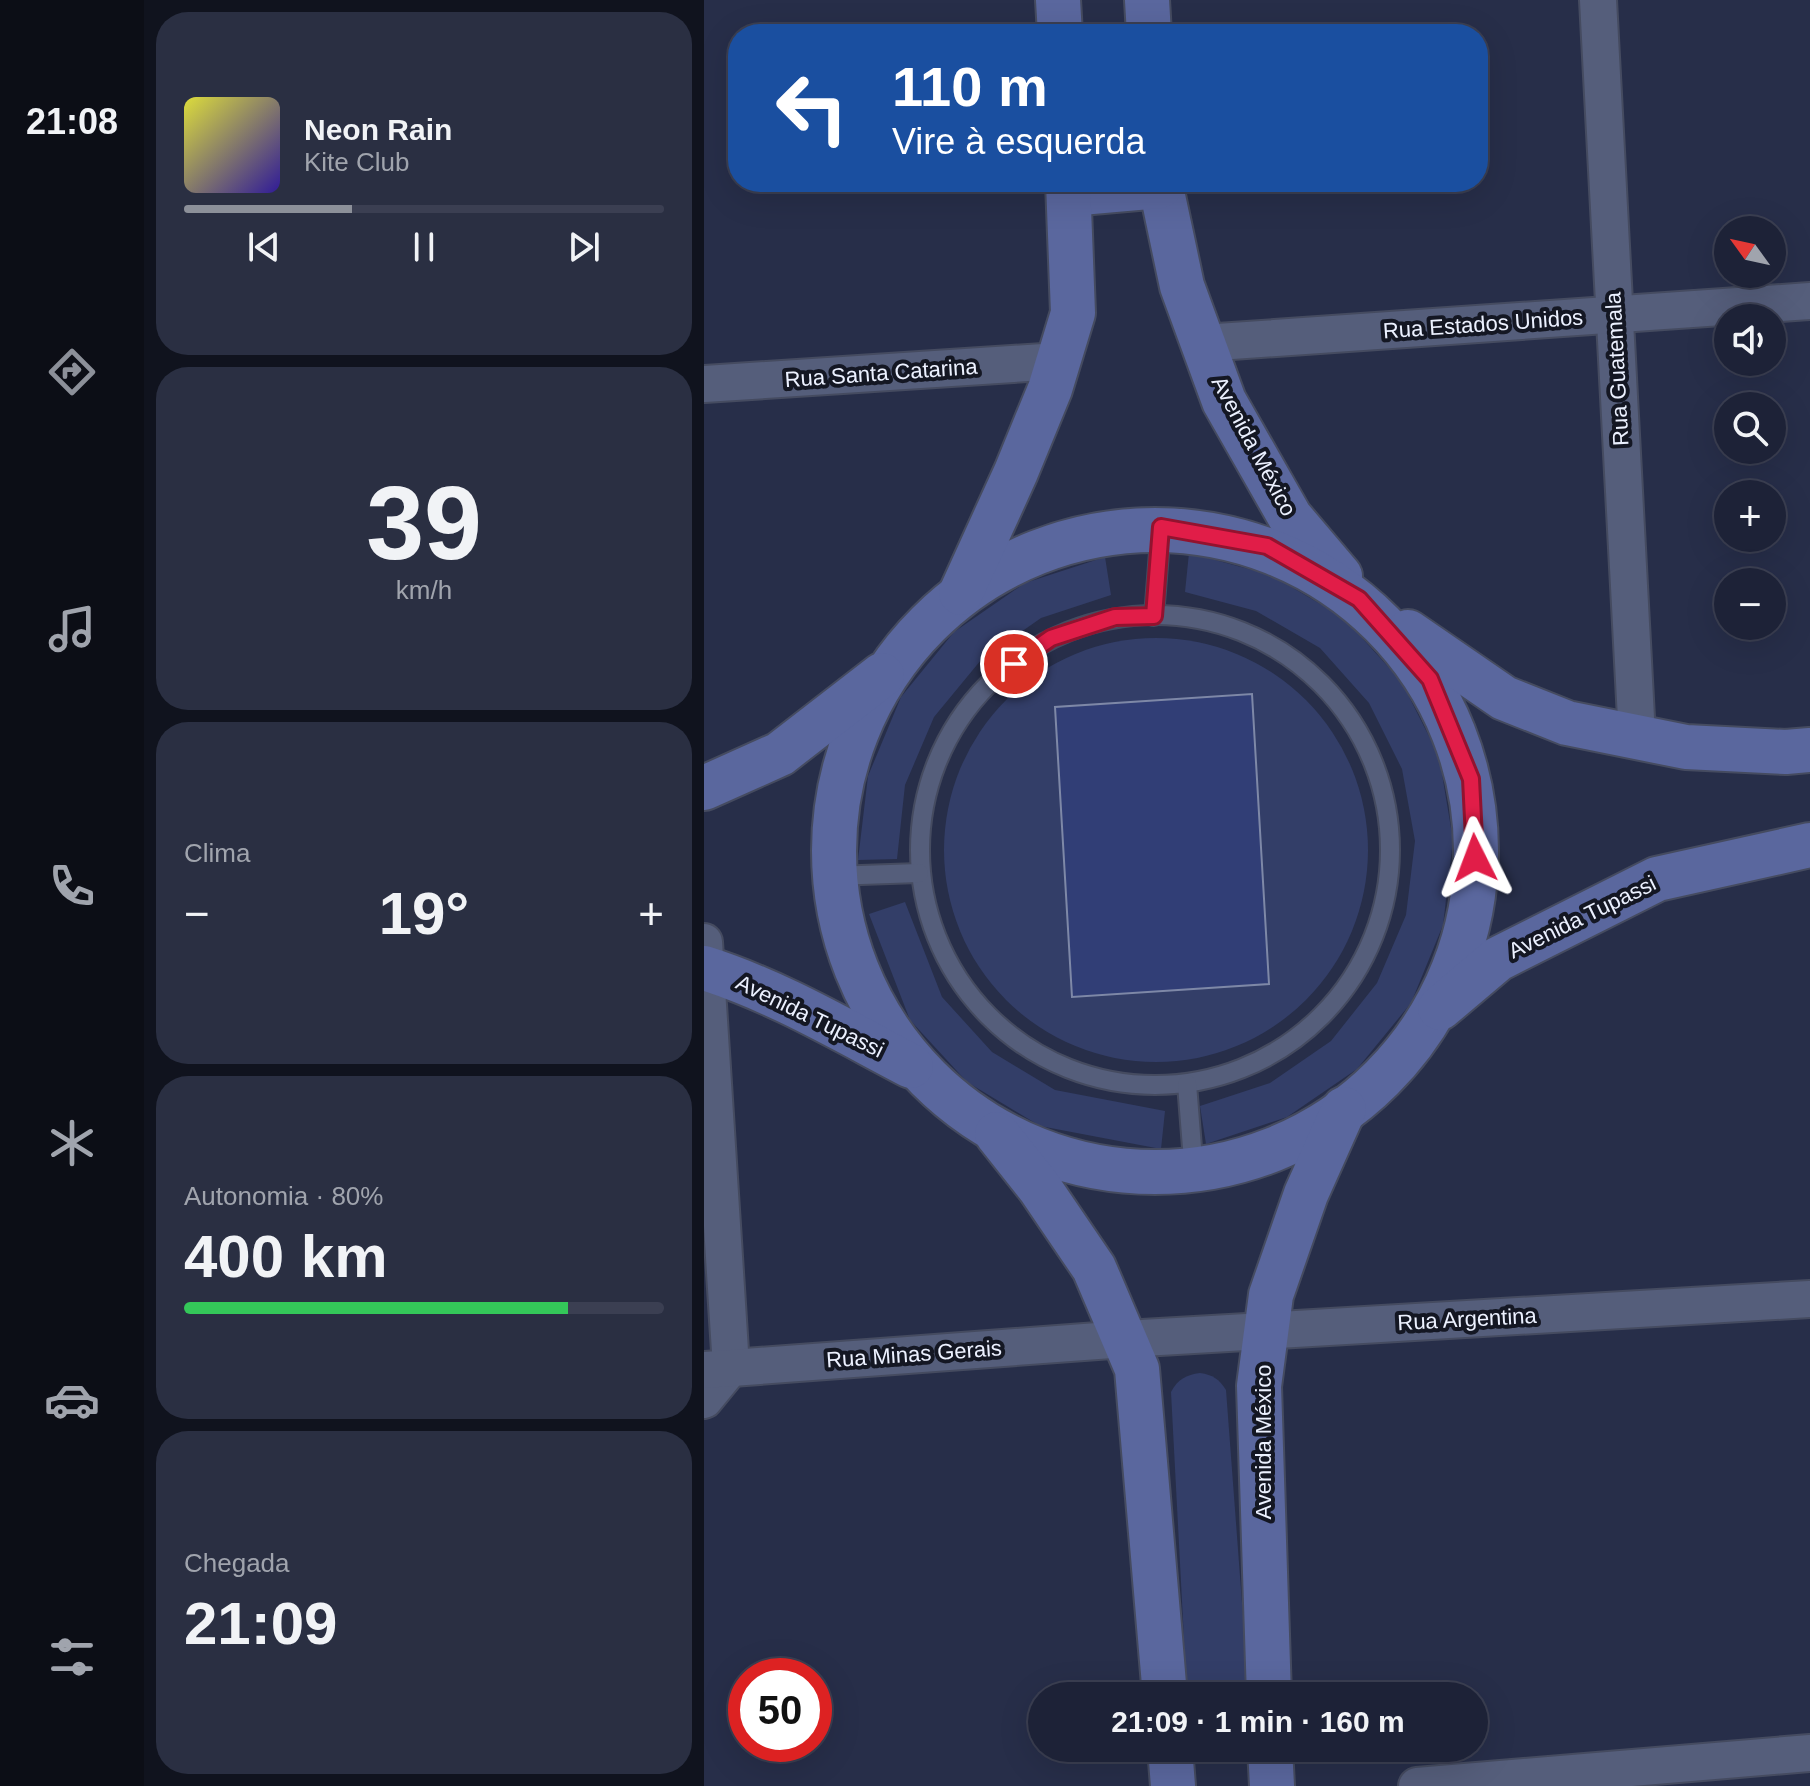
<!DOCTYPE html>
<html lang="pt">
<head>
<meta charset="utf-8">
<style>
	:root { --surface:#1d2237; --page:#2a2f42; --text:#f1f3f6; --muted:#a0a4ad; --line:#3b3f52; --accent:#8c9099 }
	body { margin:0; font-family:Helvetica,sans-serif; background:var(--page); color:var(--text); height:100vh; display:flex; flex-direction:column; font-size:30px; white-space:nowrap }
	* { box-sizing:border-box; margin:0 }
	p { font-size:26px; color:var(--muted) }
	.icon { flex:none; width:44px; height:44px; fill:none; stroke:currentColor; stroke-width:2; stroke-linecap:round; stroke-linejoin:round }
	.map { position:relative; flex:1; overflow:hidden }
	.panel { display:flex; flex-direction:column; gap:12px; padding:12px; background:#10131e; width:560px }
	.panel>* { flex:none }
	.guide { position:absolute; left:24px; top:24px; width:760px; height:168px; border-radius:32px; box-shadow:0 8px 32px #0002,0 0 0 2px var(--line); background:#1a4fa0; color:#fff; overflow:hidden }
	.needle { width:52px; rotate:303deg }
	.fabs { position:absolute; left:1010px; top:216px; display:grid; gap:16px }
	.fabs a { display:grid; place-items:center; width:72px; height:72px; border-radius:50%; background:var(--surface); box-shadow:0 8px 32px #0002,0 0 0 2px var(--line); font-size:40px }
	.speed { position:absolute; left:24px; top:1658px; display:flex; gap:16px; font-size:40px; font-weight:700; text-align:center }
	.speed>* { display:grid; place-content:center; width:104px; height:104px; border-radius:50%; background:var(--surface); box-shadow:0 8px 32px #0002,0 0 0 2px var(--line); line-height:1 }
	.speed .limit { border:12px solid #d22; background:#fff; color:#111 }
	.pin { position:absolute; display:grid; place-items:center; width:68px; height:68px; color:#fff; margin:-34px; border:4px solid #fff; border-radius:50%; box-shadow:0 2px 8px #0007 }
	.me { position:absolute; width:88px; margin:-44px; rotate:357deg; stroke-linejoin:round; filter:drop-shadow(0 0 6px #0008) }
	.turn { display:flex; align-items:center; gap:28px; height:168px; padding:0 32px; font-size:36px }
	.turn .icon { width:104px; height:104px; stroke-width:2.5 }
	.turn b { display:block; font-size:56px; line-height:68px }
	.big { font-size:60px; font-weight:700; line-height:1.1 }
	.panel .widget { flex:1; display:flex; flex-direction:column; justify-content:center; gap:12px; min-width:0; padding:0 28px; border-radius:32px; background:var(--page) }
	.panel .dial { align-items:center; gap:0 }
	.dial b { font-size:104px; line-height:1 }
	.song { display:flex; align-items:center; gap:24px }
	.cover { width:96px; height:96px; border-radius:12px; background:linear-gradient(135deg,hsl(60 70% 55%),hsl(250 70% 35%)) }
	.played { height:8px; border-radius:4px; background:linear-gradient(90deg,var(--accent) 35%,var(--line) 35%) }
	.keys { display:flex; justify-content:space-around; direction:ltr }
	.heat { display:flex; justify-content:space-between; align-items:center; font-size:44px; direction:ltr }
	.charge { height:12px; border-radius:6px; background:linear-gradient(90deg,#34c759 80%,var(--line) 0) }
	.trip { position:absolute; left:324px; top:1682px; width:460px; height:80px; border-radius:40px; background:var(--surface); box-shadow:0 8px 32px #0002,0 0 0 2px var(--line); font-weight:700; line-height:80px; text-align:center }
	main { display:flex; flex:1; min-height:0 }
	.dock { display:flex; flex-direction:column; width:144px; justify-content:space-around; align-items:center; background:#0c0e16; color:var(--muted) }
	.dock .icon { width:56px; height:56px }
	.dock .active { color:var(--accent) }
	.dock b { font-size:36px; color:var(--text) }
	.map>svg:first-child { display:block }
</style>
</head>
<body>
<main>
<nav class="dock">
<b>21:08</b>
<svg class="icon active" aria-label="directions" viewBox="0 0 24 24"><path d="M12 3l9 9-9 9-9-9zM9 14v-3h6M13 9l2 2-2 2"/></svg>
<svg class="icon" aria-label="music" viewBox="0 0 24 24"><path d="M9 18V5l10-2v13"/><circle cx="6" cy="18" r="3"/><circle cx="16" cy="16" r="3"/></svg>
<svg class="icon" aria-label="phone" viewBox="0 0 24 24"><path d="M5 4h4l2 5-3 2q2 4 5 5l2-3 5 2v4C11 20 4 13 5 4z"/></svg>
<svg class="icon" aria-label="climate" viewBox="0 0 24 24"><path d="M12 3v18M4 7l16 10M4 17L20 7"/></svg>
<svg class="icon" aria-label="car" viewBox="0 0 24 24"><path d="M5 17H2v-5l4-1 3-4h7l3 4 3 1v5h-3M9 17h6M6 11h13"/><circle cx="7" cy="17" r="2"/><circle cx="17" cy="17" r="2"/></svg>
<svg class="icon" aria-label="filters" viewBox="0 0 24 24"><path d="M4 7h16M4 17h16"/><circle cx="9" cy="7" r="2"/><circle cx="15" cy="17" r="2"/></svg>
</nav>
<section class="panel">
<div class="widget">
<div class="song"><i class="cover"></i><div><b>Neon Rain</b><p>Kite Club</p></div></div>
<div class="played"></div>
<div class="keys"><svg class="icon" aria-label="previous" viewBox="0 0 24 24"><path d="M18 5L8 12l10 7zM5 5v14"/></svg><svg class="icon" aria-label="pause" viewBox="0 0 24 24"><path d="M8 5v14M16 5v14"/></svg><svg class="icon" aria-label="next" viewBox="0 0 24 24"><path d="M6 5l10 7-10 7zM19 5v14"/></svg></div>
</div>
<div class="widget dial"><b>39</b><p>km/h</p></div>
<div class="widget"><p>Clima</p>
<div class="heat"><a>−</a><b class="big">19°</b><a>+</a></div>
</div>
<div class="widget"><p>Autonomia · 80%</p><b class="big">400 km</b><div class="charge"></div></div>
<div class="widget"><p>Chegada</p><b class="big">21:09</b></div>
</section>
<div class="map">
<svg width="1106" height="1786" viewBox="0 0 1106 1786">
	<rect width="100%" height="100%" fill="#272e49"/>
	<g fill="#333e68">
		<path d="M485 553 567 575 640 618 697 681 735 756 749 840 739 925 707 1003 653 1069 583 1117 502 1144 496 1106 566 1083 627 1041 673 983 702 915 711 841 698 769 665 703 616 648 552 611 481 592Z"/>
		<path d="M401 557 407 595 337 618 277 660 230 717 201 785 193 859 154 860 164 776 197 697 250 632 321 583Z"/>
		<circle cx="452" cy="850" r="212"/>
		<path d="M201 902 238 997 288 1052 351 1090 461 1111 457 1149 336 1126 263 1082 206 1020 165 914Z"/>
		<path d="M496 1373C509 1375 515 1379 522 1390L545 1696H483L467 1392C474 1379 482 1375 496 1373Z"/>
	</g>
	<path fill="#313e76" stroke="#7e88a7" stroke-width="2" d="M548 694 565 984 368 997 351 707Z"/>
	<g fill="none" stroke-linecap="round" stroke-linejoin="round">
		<g stroke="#454b60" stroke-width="22">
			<g id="lane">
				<circle cx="451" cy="850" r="235"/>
				<path d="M450 616 457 527"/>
				<path d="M128 876 215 873"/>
				<path d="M483 1084 490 1173"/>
			</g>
		</g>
		<g stroke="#454b60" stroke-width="40">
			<g id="street">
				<path d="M894 0 933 737"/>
				<path d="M499 343 1106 301"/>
				<path d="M0 384 355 361"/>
				<path d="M0 942 27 1367 0 1400"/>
				<path d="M0 1370 421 1339 1106 1299"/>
				<path d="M713 1786 1106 1753"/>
			</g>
		</g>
		<g stroke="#454b60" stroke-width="48">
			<g id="secondary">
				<path d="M354 0 356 34"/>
				<path d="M443 0 445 34"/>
				<path d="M456 182 478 286 520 401 586 517 636 576"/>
				<path d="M365 194 456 186"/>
				<circle cx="451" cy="851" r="321"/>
				<path d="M257 593 312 472 346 389 369 313 364 182"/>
				<path d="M704 632 800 698 863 723 982 747 1082 752 1106 750"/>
				<path d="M0 788 76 754 178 675"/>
				<path d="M0 968C73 991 140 1031 207 1066"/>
				<path d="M736 1008 794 959 953 879 1106 845"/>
				<path d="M293 1134 335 1187 390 1268 433 1369 461 1696"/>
				<path d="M565 1696 555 1386 567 1295 602 1194 640 1109"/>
				<path d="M466 1748 469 1786"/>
				<path d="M566 1748 568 1786"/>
			</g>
		</g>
		<use href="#lane" stroke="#555e7b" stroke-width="18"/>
		<use href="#street" stroke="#555e7b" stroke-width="36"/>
		<use href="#secondary" stroke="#5a679e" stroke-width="44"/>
	</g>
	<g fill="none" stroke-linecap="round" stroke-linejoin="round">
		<g stroke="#92132f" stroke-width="20">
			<path id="route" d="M310 664 347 638 411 617 450 616 457 527 563 546 655 599 726 679 767 779 771 858"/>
		</g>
		<use href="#route" stroke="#e11d48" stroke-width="14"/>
	</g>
	<g text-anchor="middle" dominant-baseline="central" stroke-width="8" stroke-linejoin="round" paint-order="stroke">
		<g font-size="22" fill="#ecf1ff" stroke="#141723">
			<text transform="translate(779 324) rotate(-4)">Rua Estados Unidos</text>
			<text transform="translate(913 369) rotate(-93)">Rua Guatemala</text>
			<text transform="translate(177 373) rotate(-4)">Rua Santa Catarina</text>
			<text transform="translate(550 446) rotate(62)">Avenida México</text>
			<text transform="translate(878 917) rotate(-26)">Avenida Tupassi</text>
			<text transform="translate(106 1016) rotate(26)">Avenida Tupassi</text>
			<text transform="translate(763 1319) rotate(-3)">Rua Argentina</text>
			<text transform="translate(210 1354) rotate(-4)">Rua Minas Gerais</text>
			<text transform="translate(559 1442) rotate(-90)">Avenida México</text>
		</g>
	</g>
</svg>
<div class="fabs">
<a><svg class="needle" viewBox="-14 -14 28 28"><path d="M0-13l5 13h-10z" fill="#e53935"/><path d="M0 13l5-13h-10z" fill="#a0a4ad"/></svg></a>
<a><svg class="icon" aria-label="sound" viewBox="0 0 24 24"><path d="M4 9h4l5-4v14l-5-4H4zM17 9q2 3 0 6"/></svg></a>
<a><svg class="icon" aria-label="search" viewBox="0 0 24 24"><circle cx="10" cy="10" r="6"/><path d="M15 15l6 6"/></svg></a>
<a>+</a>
<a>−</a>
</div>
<div class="speed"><div class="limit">50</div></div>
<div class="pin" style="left:310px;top:664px;background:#d93025"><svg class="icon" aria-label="arrive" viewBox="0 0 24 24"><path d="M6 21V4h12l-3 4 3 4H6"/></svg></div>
<svg class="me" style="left:771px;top:858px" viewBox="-20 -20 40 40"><path d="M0-17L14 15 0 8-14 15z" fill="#e11d48" stroke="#fff" stroke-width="4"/></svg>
<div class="trip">21:09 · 1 min · 160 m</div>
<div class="guide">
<div class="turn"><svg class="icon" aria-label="left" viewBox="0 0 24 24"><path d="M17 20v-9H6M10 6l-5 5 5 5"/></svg><div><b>110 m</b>Vire à esquerda</div></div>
</div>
</div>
</main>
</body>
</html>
